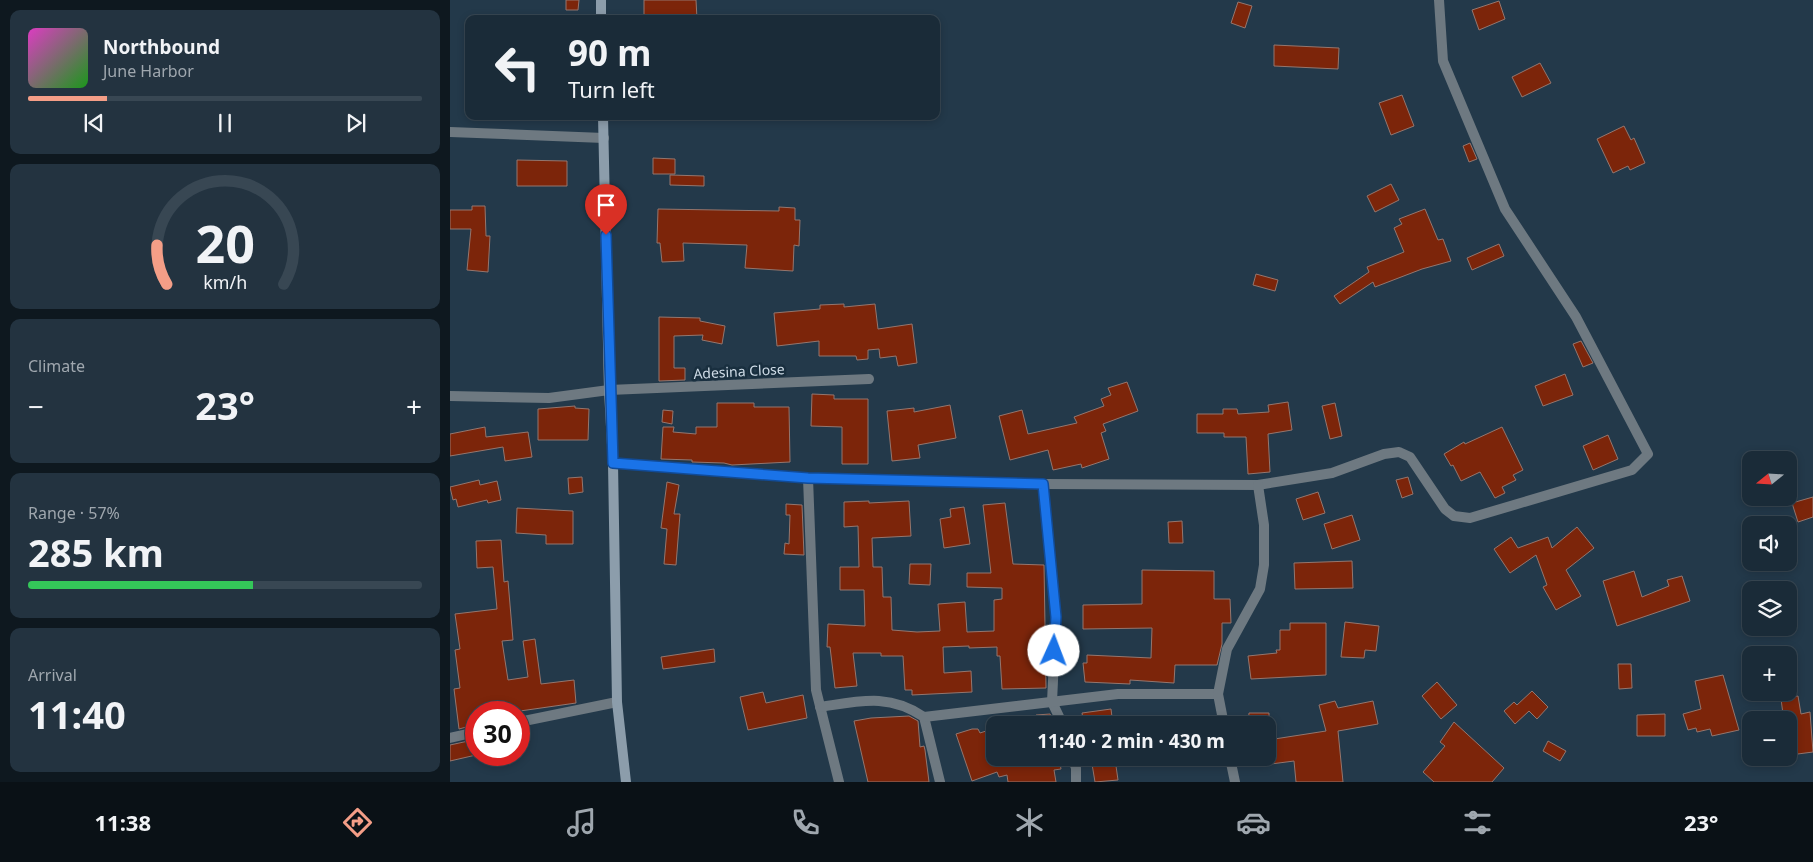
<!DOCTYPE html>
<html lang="en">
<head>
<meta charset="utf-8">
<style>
	:root { --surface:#1a2b38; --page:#233340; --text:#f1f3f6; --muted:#9fa7ae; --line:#384753; --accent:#f49e87 }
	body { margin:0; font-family:"Noto Sans",sans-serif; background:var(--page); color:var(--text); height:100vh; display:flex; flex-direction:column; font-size:19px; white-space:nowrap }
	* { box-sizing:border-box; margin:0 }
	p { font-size:16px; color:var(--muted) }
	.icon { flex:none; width:28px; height:28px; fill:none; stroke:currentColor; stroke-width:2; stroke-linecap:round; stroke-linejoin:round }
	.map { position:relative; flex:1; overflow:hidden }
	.side { display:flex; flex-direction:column; gap:10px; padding:10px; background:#0e181f; width:450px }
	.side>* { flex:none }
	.hud { position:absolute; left:15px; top:15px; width:475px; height:105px; border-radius:10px; box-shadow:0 2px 8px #0003,0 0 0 1px var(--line); background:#1a2b38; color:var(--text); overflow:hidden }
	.needle { width:32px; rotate:252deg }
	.buttons { position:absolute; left:1292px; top:451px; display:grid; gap:10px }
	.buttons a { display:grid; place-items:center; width:55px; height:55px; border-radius:10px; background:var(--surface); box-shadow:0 2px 8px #0003,0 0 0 1px var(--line); font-size:25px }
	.speed { position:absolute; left:15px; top:701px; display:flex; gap:10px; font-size:25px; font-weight:700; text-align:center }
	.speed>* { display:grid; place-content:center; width:65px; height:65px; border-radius:50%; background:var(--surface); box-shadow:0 2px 8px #0003,0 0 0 1px var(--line); line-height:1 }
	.speed .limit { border:8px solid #d22; background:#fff; color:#111 }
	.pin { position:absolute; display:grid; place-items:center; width:42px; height:42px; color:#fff; margin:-51px -21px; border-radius:50% 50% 50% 0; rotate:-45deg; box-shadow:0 0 5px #0007 }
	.pin .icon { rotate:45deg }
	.me { position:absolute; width:55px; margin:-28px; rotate:2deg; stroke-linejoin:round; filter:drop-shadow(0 0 4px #0008) }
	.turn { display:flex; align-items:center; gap:18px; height:105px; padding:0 20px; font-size:22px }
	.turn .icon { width:65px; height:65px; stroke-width:2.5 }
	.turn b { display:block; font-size:35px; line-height:42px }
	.big { font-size:38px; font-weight:700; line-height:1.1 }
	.side .tile { flex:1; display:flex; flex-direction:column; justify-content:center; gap:8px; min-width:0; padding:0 18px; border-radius:10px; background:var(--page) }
	.side .dial { align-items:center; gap:0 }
	.dial svg { height:130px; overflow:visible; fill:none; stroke:var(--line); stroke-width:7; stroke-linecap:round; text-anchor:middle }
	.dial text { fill:var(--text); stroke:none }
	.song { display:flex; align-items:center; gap:15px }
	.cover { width:60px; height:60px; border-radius:8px; background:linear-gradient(135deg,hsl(310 70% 55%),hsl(120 70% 35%)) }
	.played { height:5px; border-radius:2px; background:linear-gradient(90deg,var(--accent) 20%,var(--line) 20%) }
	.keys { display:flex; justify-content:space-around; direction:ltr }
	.heat { display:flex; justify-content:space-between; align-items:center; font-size:28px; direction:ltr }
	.charge { height:8px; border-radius:4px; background:linear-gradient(90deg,#34c759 57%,var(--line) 0) }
	.trip { position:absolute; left:536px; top:716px; width:290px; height:50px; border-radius:10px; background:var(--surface); box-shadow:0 2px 8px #0003,0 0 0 1px var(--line); font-weight:700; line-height:50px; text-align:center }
	.tabs { display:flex; height:80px; justify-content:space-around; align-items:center; background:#0a1116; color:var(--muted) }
	.tabs .icon { width:35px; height:35px }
	.tabs .active { color:var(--accent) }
	.tabs b { font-size:22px; color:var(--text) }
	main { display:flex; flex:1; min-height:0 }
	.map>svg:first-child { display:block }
</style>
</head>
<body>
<main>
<section class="side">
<div class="tile">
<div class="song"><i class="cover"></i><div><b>Northbound</b><p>June Harbor</p></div></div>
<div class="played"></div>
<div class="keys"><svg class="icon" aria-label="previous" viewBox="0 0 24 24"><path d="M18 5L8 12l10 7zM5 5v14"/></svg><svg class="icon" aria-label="pause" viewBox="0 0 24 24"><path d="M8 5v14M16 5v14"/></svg><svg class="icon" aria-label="next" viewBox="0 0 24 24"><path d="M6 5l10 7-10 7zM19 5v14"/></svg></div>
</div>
<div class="tile dial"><svg viewBox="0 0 100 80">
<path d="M14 69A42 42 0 1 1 86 69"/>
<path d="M14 69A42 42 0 0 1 8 45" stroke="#f49e87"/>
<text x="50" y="56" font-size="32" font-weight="700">20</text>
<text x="50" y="72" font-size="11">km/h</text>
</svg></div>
<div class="tile"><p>Climate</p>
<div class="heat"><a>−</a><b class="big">23°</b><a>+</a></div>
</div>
<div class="tile"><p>Range · 57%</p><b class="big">285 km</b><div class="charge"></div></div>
<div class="tile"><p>Arrival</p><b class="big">11:40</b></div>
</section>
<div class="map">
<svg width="1363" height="782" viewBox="0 0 1363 782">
	<rect width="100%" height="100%" fill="#23394a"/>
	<g fill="#7c250a" stroke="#94766e">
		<path d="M116 0H129L128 10H116Z"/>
		<path d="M194 0H246L247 19H194Z"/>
		<path d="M1049 1 1055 19 1029 30 1022 10Z"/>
		<path d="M788 2 802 6 795 28 781 23Z"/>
		<path d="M824 45 889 48 888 69 824 66Z"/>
		<path d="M1090 63 1101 83 1072 97 1062 77Z"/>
		<path d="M952 95 964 126 941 135 929 103Z"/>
		<path d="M1174 126 1181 140 1184 138 1195 163 1180 170 1178 166 1163 173 1147 139Z"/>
		<path d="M1020 143 1027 159 1019 162 1013 146Z"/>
		<path d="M203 158 225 159V174H203Z"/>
		<path d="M67 160 117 161V186H67Z"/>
		<path d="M220 175 254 176V186L220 185Z"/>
		<path d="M941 184 949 200 925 212 917 196Z"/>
		<path d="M22 206H35L36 236H40L38 272 17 270 21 229H0V210H22Z"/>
		<path d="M329 207 345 208V220H350L349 246 344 245 343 271 295 268 297 245 233 243 234 261 212 262 210 243H207L208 209 329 211Z"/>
		<path d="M975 209 988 240 993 239 1001 261 972 269 925 287 923 282 890 304 884 296 919 272 917 267 954 252 944 228 952 224 949 219Z"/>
		<path d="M1049 244 1054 256 1022 270 1017 258Z"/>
		<path d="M806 274 828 280 825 291 803 285Z"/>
		<path d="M394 304V307L425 304 428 329 462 324 467 363 448 366 446 356 430 358 429 349 418 350V359L407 360 406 356H369V341L327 346 324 313 370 309V305Z"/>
		<path d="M209 317 250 318V321L275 326 272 344 252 340 253 335 224 336V368H235V380L209 381Z"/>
		<path d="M1131 341 1143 363 1133 367 1123 344Z"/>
		<path d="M1115 374 1123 395 1093 406 1085 386Z"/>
		<path d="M677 382 688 411 653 424 656 431 651 433 659 459 632 468 631 464 603 470 598 450 560 460 549 416 572 410 578 434 627 423 624 417 654 406 651 399 661 395 658 388Z"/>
		<path d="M362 394 384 395V399H418V464H392V427L361 426Z"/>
		<path d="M838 402 842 430 818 434 820 472 798 474 796 437H774V433H747V414H773V409H787L788 414 819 412 818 405Z"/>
		<path d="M267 403H304V407H339L340 462 282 465 274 463 242 462V460L211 459 213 427H224L223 432 246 434V427H267Z"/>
		<path d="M885 403 892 436 880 439 872 406Z"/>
		<path d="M500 405 506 438 468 445 470 458 442 461 437 411 464 408V412Z"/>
		<path d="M125 406V408L139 409 138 440H88V409Z"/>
		<path d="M213 410 223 411 222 424 212 422Z"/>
		<path d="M35 427 36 437 78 432 82 457 55 461 53 447 0 456V434Z"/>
		<path d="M1052 427 1073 470 1063 475 1066 480 1052 487 1055 493 1045 498 1030 472 1011 481 1003 465 1001 466 994 454 1014 442 1015 444Z"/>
		<path d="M1158 435 1168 459 1143 470 1133 446Z"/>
		<path d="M132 477 133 492 119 494 118 478Z"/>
		<path d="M958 477 963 494 952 498 946 480Z"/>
		<path d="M29 480 30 485 47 481 51 500 38 503 37 500 8 507 6 499 3 500 0 487Z"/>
		<path d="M217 482 229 485 224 514H230L226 565 214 564 217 529 211 528Z"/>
		<path d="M868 492 875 513 853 520 846 499Z"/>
		<path d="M1363 497V517L1348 522 1342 503Z"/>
		<path d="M419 501V503L459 501 461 536 422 538 423 567H432L433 597H441L442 630 467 632 490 631 488 604 515 602 517 632 544 631V600L552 599V588L517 587V573H541L533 505 555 503 563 564 594 565 596 688 552 689 550 656H547V647L519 648V646L493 647 494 673 521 671 522 692 462 695V690H455L453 656H431V653H403L407 686 385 688 380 647H377L378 624 415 626 414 590H390V567H409L408 526 394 527V502Z"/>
		<path d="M336 504 352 505 354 555 334 554 335 543 339 544 340 515H336Z"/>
		<path d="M514 507 520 544 494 548 490 519 501 517 500 509Z"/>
		<path d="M67 508 123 511V544H96V535L66 533Z"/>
		<path d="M902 515 910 540 882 549 874 524Z"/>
		<path d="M732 521 733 543H719L718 522Z"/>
		<path d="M1127 527 1144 548 1116 570 1131 596 1106 610 1093 587 1097 585 1086 555 1060 573 1044 549 1061 537 1068 548 1098 537 1102 548Z"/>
		<path d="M51 540 54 582 58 581 63 640 52 641 58 680 78 677 73 641 85 639 91 684 124 680 126 703 63 712H26V720L19 721 20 726 9 729 4 689 10 688 5 650 10 649 5 614 47 609 43 567 27 568 26 541Z"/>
		<path d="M902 561 903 588 845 589 844 563Z"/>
		<path d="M460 564H481L480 585 459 584Z"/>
		<path d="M692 570 764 571V599H780L781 623H772V644L767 665H725L724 683 680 680V684L635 682 633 663H637V655L701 658 702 628 633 629V605L692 604Z"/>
		<path d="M1184 571 1192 597 1219 586 1217 580 1232 576 1240 601 1167 626 1153 581Z"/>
		<path d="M895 622 929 626 926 651 915 650 914 658 891 657Z"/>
		<path d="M840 623H876V675L801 679 798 656 827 653 826 650H830V630H840Z"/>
		<path d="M264 649 265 662 213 669 211 657Z"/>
		<path d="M1168 664H1181L1182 688 1169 689Z"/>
		<path d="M1273 675 1289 730 1262 736 1260 729 1247 732 1246 728 1238 730 1233 714 1251 709 1245 681Z"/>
		<path d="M987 682 1007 705 991 719 972 696Z"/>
		<path d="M1082 691 1098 707 1087 719 1079 711 1065 724 1054 711 1064 702 1067 705Z"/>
		<path d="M313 692 316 703 353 695 357 718 298 730 290 697Z"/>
		<path d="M1348 696 1351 714 1360 712 1363 752 1340 755 1339 720H1335L1333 714 1331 699Z"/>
		<path d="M885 701 888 708 923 701 928 724 888 731 893 782H846L844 761 821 764 818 740 876 731 869 705Z"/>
		<path d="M661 709 663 725H634L632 713Z"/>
		<path d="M799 713H819V725H798Z"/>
		<path d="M600 714 605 725H586V715Z"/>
		<path d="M1215 714V736H1187V715Z"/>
		<path d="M459 716 468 721 470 747 474 746 475 750 479 782H418L404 721 421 718Z"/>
		<path d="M1004 722 1054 768 1042 782H984L973 772 995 746 990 742Z"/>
		<path d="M545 728V758H609L611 769 604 770 606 782H558L557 775 549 777 547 772 522 781 506 734 522 729H528L530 733Z"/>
		<path d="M23 740 26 755 0 761V745Z"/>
		<path d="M1098 741 1116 751 1110 761 1093 751Z"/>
		<path d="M665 759 668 780 645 782 642 764Z"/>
	</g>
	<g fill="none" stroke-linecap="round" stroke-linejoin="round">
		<g stroke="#6e7981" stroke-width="10">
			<path d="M0 132 154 138"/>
			<path d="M0 396 99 398 159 390 419 379"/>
			<path d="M163 463 358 478 593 484 808 485 882 473 934 454 949 452 960 457 995 509 1004 516 1020 518 1182 470 1198 454 1126 317 1055 209 993 61 989 0"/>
			<path d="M358 478 366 690 389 782"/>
			<path d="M593 484 606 617 602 702 613 725"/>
			<path d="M370 707C410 701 439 693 474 717L490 782"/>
			<path d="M474 717 668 694H768"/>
			<path d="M69 722 167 702"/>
			<path d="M774 725 768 694 777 649 810 589 814 565V525L808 485"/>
			<path d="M0 738 26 732"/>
			<path d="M622 758 626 768V782"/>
			<path d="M780 758 785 782"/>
		</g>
		<g stroke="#8c9dab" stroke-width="10">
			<path d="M151 0V19"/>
			<path d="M153 116 159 390 163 463 167 702 176 782"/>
		</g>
	</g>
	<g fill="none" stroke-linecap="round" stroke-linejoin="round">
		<g stroke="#114b97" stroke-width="12">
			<path id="route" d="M156 235 163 463 358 478 593 484 606 617 604 651"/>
		</g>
		<use href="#route" stroke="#1a73e8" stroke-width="9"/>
	</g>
	<g text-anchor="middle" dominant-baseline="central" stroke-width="5" stroke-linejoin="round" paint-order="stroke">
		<g font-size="14" fill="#cfdce7" stroke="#192f3f">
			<text transform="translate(289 371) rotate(-3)">Adesina Close</text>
		</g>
	</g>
</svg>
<div class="buttons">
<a><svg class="needle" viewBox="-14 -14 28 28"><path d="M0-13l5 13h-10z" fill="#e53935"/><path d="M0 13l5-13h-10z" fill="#9fa7ae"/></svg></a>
<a><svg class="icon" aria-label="sound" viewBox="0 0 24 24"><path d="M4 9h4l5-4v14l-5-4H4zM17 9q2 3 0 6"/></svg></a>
<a><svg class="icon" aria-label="layers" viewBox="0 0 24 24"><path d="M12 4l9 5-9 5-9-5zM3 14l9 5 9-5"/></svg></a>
<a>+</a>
<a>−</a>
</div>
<div class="speed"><div class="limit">30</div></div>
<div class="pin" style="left:156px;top:235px;background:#d93025"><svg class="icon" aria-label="arrive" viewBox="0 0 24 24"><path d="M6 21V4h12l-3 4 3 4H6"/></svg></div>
<svg class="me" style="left:604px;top:651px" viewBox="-20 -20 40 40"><circle r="19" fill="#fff"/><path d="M0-13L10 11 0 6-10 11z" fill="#1a73e8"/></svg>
<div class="trip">11:40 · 2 min · 430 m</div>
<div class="hud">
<div class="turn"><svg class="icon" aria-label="left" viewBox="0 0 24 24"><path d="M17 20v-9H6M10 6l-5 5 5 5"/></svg><div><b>90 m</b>Turn left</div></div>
</div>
</div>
</main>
<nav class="tabs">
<b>11:38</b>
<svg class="icon active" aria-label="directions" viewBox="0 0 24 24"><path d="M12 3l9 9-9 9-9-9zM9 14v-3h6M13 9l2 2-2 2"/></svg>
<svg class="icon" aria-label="music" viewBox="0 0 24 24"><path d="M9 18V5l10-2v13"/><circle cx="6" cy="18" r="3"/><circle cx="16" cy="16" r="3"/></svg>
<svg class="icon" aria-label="phone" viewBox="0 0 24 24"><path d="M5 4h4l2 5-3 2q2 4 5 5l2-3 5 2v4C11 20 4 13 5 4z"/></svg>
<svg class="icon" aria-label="climate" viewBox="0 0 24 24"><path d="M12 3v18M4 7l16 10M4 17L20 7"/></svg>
<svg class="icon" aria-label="car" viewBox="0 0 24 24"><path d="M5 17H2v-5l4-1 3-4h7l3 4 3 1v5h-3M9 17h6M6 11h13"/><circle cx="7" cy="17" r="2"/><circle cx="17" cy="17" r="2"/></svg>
<svg class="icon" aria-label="filters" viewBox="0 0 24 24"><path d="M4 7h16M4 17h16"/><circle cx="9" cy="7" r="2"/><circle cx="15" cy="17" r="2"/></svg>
<b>23°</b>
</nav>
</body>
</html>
